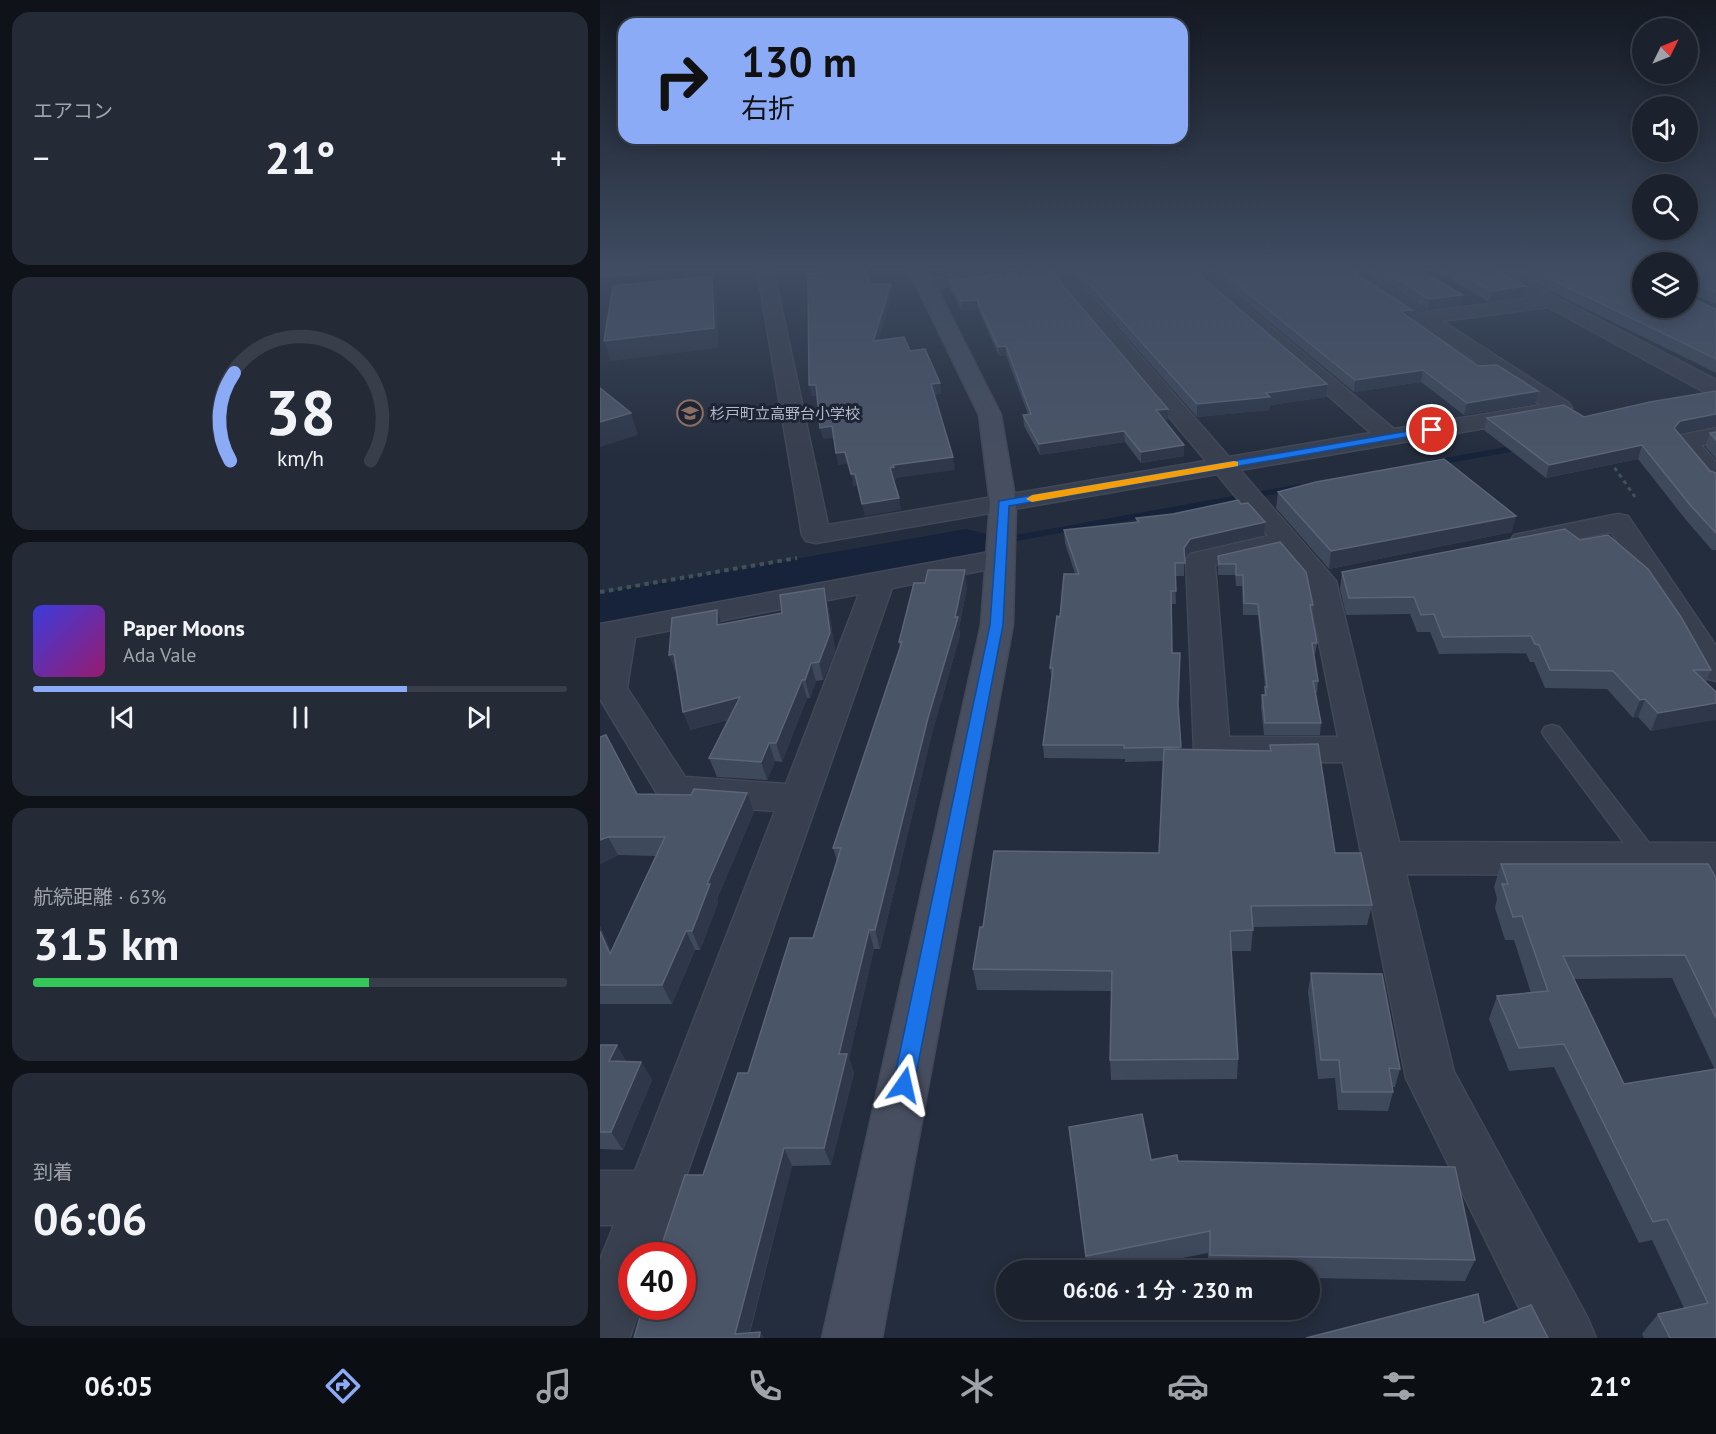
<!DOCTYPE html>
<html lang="ja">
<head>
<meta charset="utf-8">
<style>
	:root { --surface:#1b222e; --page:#242a36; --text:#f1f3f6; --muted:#a0a4aa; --line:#393f4a; --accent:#8babf7 }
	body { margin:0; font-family:"PT Sans","Noto Sans JP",sans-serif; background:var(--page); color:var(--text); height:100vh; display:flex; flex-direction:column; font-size:22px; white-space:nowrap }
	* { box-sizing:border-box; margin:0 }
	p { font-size:20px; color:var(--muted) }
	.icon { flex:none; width:33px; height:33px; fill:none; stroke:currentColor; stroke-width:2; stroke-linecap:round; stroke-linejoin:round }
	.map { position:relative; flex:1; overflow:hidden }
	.sheet { display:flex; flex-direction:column; gap:12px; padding:12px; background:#0f1319; width:600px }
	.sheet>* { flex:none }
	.banner { position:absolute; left:18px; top:18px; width:570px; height:126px; border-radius:18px; box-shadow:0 3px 15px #0003,0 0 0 2px var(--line); background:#8babf7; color:#111; overflow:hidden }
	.needle { width:39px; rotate:47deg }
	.fabs { position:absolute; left:1032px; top:18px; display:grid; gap:12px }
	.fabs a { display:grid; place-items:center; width:66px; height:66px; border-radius:50%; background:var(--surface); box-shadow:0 3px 15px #0003,0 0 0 2px var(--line); font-size:30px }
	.speed { position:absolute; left:18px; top:1242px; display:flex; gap:12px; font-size:30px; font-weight:700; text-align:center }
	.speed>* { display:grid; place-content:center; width:78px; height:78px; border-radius:50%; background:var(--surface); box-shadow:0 3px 15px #0003,0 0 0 2px var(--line); line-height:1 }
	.speed .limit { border:9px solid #d22; background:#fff; color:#111 }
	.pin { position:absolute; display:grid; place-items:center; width:51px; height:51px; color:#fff; margin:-26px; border:3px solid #fff; border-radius:50%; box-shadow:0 2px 6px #0007 }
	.me { position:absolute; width:66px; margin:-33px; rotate:11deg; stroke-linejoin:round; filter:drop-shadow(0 0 4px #0008) }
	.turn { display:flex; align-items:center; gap:21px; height:126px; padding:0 24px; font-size:27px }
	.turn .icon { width:78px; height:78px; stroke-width:2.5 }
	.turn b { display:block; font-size:42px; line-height:51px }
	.big { font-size:45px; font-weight:600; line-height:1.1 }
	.sheet .card { flex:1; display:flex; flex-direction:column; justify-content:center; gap:9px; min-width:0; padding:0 21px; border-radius:18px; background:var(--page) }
	.sheet .dial { align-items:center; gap:0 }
	.dial svg { height:156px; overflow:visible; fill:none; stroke:var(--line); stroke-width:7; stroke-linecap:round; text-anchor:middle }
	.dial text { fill:var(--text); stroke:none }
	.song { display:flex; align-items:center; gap:18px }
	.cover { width:72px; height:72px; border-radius:9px; background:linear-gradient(135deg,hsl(240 70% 55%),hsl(320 70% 35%)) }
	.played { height:6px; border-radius:3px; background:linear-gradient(90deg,var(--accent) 70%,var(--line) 70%) }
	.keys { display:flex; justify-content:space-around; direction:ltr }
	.heat { display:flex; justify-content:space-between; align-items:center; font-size:33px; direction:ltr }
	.charge { height:9px; border-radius:4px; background:linear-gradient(90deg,#34c759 63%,var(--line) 0) }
	.trip { position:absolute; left:396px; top:1260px; width:324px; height:60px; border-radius:30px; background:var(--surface); box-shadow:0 3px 15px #0003,0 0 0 2px var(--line); font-weight:600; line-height:60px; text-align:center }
	.dock { display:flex; height:96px; justify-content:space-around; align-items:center; background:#0b0e12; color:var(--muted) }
	.dock .icon { width:42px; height:42px }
	.dock .active { color:var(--accent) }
	.dock b { font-size:27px; color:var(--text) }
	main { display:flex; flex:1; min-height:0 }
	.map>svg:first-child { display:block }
</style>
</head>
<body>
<main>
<section class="sheet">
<div class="card"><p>エアコン</p>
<div class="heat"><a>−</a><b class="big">21°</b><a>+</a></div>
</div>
<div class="card dial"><svg viewBox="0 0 100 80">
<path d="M14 69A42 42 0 1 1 86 69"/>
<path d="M14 69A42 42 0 0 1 16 24" stroke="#8babf7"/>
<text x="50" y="56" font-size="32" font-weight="700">38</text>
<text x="50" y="72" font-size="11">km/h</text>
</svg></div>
<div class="card">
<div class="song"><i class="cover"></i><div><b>Paper Moons</b><p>Ada Vale</p></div></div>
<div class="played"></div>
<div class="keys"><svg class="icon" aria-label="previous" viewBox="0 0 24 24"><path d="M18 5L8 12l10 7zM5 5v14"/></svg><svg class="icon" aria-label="pause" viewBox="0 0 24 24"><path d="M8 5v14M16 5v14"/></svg><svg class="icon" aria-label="next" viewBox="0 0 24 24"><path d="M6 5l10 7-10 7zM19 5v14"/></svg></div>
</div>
<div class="card"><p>航続距離 · 63%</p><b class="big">315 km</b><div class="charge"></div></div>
<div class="card"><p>到着</p><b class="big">06:06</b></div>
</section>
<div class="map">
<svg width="1116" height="1338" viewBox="0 0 1116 1338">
	<rect width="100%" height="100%" fill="#242d3d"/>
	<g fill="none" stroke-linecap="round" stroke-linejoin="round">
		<g fill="#17233b" fill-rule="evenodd">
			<path d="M924 444 928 447 927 449 832 466 827 463 832 460Z"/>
			<path d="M700 484 705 487 703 489 366 550 361 547 366 544Z"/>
		</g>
		<path fill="#17233b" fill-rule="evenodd" d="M366 529 387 534 396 547 387 560 0 633V593Z"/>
		<g stroke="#414857" stroke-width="3">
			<path id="lane" d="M952 725 959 727 1056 852 1059 858 1056 864 1048 867 1040 864 945 737 942 732 945 727Z"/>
		</g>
		<g stroke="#414857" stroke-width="3">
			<g id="street">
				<path d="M157 268H173L228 525 606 461 449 273 447 268H463L629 457 771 433 583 268H601L794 429 941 405 741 272 739 268H758L827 312 931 298 882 272 880 268H900L1116 380V396L1108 394 948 307 842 321 969 403 972 408 969 413 961 415 640 470 736 581 799 842 1116 843V875L806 874 854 1072 987 1317 996 1338H934L806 1078 743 762 612 763 599 759 594 750 586 560 590 554 668 536 617 474 216 543 206 541 202 535ZM680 550 707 582 738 737H629L615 565Z"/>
				<path d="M394 271 400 272 403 276 400 280 326 289 320 288 317 284 320 280 326 279Z"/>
				<path d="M1116 428V442L1101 445 1116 462V486L1107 483 1072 441 1076 436Z"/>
				<path d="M1018 514 1028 516 1116 646V681L1104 678 1011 532 924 549 914 547 910 541 914 535Z"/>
				<path d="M400 550 410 553 414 559 410 565 292 588 58 1256H32V1306H40L30 1337 0 1338V1260L14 1225H0V1171H35L175 811 74 804 61 800 0 699V624ZM259 594 186 784 85 777 27 688 35 637Z"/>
			</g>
		</g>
		<g stroke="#414857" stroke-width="3">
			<g id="secondary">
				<path d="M0 268H48L46 272 40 273 0 277Z"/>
				<path d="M308 268H324L335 284 401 415 416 503 413 625 282 1338H222L381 625 390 503 379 415Z"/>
			</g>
		</g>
		<path stroke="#3f5357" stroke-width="3" stroke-dasharray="4 4" stroke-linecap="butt" d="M1010 461 1035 497"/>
		<path stroke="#3f5357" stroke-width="4" stroke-dasharray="4.5 4.5" stroke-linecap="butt" d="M0 592 197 558"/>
		<use href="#lane" fill="#383f4e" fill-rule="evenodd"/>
		<use href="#street" fill="#383f4e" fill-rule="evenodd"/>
		<use href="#secondary" fill="#464e60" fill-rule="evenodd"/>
	</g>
	<g fill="#3f495c" fill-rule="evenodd">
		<path d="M472 268H591L726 397 670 405 669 410 597 417 472 275Z"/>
		<path d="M604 268H747L811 319 878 366 935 404 864 415 821 382 754 392Z"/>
		<path d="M762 268H817L861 306 828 310Z"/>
		<path d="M831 268H891L926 286 924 297 889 302Z"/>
		<path d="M904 268H1025L1042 308 1088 268H1116V304L1090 293 1091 298 1116 309V373Z"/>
		<path d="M1035 268H1042V271Z"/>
		<path d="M349 280 568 419 564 420 584 445V456L541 463 525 442 440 455 424 426 423 415 428 414 406 355 399 356 378 309 362 311 350 289Z"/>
		<path d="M1116 391V426L1079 433 1110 471 1116 473V550H1112L1086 520 1038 459 946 478 884 430 887 418 984 417Z"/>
		<path d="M1116 432V459L1105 446 1110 433Z"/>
		<path d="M678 492 912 532 729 569 676 508Z"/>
		<path d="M536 518 664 535 590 552 584 559V576H575L576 604H571L572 653 578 706 580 749 669 751 670 745 735 853 772 905 767 925 653 927 651 951H631L638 1059 637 1079 511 1080 510 1060 512 991 377 990 373 969 383 927 559 853 564 761 525 762V759L444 758 443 745 452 681 450 668 460 617 475 574 465 543 464 530 537 522Z"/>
		<path d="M680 542 713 605 712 616 717 643 715 654H714L718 681 717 693H716L721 723 720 735H664L661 707 662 695H664L665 687 658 615H643L642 586H636L635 575H618V556Z"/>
		<path d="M742 572 1111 670 1106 682 1051 731 1038 717 1033 718 1007 689 945 688 934 662H930L926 653 839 654 830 632H817L810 614 746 615 740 589Z"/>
		<path d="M367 587 359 628 360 635 331 737 280 949H274L249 1058 254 1073 231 1165 192 1166 150 1333 160 1332 164 1338H34L103 1175 148 1073 213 938 237 861 233 848 300 648 299 642Z"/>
		<path d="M228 605 235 651 223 680 216 681 210 698H207L182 762 175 761 167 780 117 777 109 758 128 720 90 730 77 673 69 655 122 624Z"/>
		<path d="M0 737 37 794 154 812 117 899 118 903 100 950H95L72 1004H0V926L11 952 56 856 18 855 0 864Z"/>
		<path d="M901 864 1116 878V1338H1044L1042 1334 1058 1314 1084 1308 1052 1240 1039 1243 954 1067 909 1071 889 1019 897 996 931 993 914 940H905L895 908 897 899 894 887ZM1072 978 1115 1070 1024 1084 974 979Z"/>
		<path d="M711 973 800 1069 795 1087H792L793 1092 788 1111 738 1110 735 1078 718 1079 708 992Z"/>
		<path d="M0 1045 27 1062H41L52 1080 23 1150 0 1149Z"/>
		<path d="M469 1127 551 1160 578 1161 875 1260 865 1281 710 1278V1270H608V1253L521 1270H487Z"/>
	</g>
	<g fill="#2f384b">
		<path d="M342 268H410L343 275Z"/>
		<path d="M112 276 116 294 119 348 11 361 4 341Z"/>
		<path d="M291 284 293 293 275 352 273 341Z"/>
		<path d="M926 286 924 297 889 302 892 291Z"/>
		<path d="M863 295 861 306 828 310 829 299Z"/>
		<path d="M377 300 378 309 362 311 361 301Z"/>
		<path d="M812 310 810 321 800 311Z"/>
		<path d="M406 346V355L399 356 398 347Z"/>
		<path d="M823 370 821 382 754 392 755 380Z"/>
		<path d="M340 383 342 394 333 395 331 384Z"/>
		<path d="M727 384 726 397 670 405 669 410 597 417V404Z"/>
		<path d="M209 385H216L219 396H212Z"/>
		<path d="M938 391 935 404 864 415 867 403Z"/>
		<path d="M568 409V419L556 420V410Z"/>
		<path d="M31 413 38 435 0 447V422Z"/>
		<path d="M1116 414V426L1076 434 1074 428 1080 421Z"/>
		<path d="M232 426 234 438 223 439 220 428Z"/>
		<path d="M524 431 525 442 440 455 439 444Z"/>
		<path d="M584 445V456L541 463V452Z"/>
		<path d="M1042 445 1038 459 946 478 949 465Z"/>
		<path d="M245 452 248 464 238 465 236 453Z"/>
		<path d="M353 457 355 470 296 478V480H292L290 468 293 465Z"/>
		<path d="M251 474H255L257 486H253Z"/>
		<path d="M299 498 301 510 265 516 262 504Z"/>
		<path d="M916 516 912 532 729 569 731 551Z"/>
		<path d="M665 522 664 535 590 552 584 560V548L590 539Z"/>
		<path d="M365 570 367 587 359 628 360 635 331 737 280 949 275 930 328 718 355 617Z"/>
		<path d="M224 588 228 605 235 651 223 680 219 662Z"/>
		<path d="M117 610 123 628 117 625Z"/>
		<path d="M74 654 81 672 76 673 69 655Z"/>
		<path d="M211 663 216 681 210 698 205 680Z"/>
		<path d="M202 680 207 698 182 762 176 743Z"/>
		<path d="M140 697 146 715 90 730 83 712Z"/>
		<path d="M1045 699 1038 717 1033 718 1040 700Z"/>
		<path d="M1116 703V720L1051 731 1058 713Z"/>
		<path d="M169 743 175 761 167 780 161 762Z"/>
		<path d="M147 793 154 812 117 899 118 903 100 950 92 931 107 884Z"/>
		<path d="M8 837 18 855 0 864V840Z"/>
		<path d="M0 926 21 973 10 954 0 931Z"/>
		<path d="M269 930 274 949 249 1058 254 1073 231 1165 224 1148 239 1054Z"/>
		<path d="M86 931 95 950 72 1004 62 985Z"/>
		<path d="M17 1045 28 1064 9 1061Z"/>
		<path d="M41 1062 52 1080 23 1150 11 1132Z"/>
		<path d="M184 1148 192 1166 148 1338 135 1334Z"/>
		<path d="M160 1332 164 1338H159Z"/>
	</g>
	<g fill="#4b5568" stroke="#5c6577" stroke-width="1.5">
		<path d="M264 268 271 284H291L273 341 304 337 310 351 325 349 340 383 331 384 353 457 293 465 294 467 290 468 299 498 262 504 255 474H251L245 452 236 453 232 426 220 428 216 385H209L208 274Z"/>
		<path d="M475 268H591L727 384 666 393 670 397 597 404Z"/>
		<path d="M617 268H747L812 310 800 311 878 366 897 365 938 391 867 403 823 370 755 380Z"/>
		<path d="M779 268H817L863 295 829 299Z"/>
		<path d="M851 268H891L926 286 892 291Z"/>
		<path d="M928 268H1025L1042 274V308H1088V268H1116V292L1092 282 1089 284 1091 298 1116 309V359Z"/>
		<path d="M449 269 568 409 556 410 584 445 541 452 524 431 439 444 423 415 431 414 406 346 398 347 377 300 361 301 349 280Z"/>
		<path d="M112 276 114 328 4 341 13 286Z"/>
		<path d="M0 388 31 413 0 422Z"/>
		<path d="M1116 391V414L1080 421 1074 428 1110 471 1116 473V533L1091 506 1042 445 949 465 887 418 964 405 984 417 1050 402Z"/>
		<path d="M1116 432V440L1110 433Z"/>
		<path d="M844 459 916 516 731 551 678 492 716 482Z"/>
		<path d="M638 500 641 504 648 503 665 522 590 539 584 548 585 563H575L576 591H571L572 653H580L578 704 581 747 524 748V745H443L451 685 453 668H450L457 616 460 617 464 574H479L464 530 539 522 536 518 573 514Z"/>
		<path d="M965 529 980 540 1008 535 1048 569 1081 617 1111 670H1093L1116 692V703L1058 713 1045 699 1040 700 1013 671 950 670 939 645 935 644 931 636 843 637 834 614 821 615 814 597 749 598 742 572Z"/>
		<path d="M680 542 706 572 713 605H710L717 643H712L718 681H713L721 723H665L662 695H666L665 687H667L658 604 644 603 643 575H636V564H619L618 556Z"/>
		<path d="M328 570H365L355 617H358L328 718 275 930H269L239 1054H247L224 1148H184L135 1334 160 1332 159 1338H34L43 1306H82V1256H58L85 1175H103L138 1073H148L190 938H213L241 848H233L302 642H299L314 583H325Z"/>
		<path d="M224 588 230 633 219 662 211 663 205 680H202L176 743H169L161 762 109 758 140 697 83 712 74 654 69 655 72 618 117 610V625L182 613 180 595Z"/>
		<path d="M6 735 37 794 91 795 94 789 147 793 107 884H110L92 931H86L62 985H0V931L10 954 65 837H8L0 840V737Z"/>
		<path d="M718 744 735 853H761L772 905 651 906 653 930 630 931 638 1059 510 1060 512 971 373 969 380 927H383L394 851 559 853 564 749 671 751 670 745Z"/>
		<path d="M901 864H1108L1116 878V1018L1085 955 963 956 1024 1084 1116 1069V1338H1070L1058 1314 1108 1303 1067 1219 1053 1222 964 1044 919 1048 897 996 948 991 922 916 913 917 902 884H908Z"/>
		<path d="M711 973 782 974 800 1069 789 1068 793 1092H742L739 1060H721Z"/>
		<path d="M0 1045H17L9 1061 41 1062 11 1132H0Z"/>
		<path d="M542 1114 551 1160 577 1155 578 1161 855 1167 875 1260 610 1255V1231L486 1256 469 1127Z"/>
		<path d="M878 1294 884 1323 931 1305 948 1338H706Z"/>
	</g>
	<linearGradient id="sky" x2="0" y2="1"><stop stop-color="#141922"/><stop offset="0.59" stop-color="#3f4c62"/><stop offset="1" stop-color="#3f4c62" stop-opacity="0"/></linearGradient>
	<rect width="1116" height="455" fill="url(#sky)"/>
	<path fill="#1a73e8" stroke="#114b97" stroke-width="1.5" d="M832 427 837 430 835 432 409 506 403 625 314 1085 311 1092 304 1095 296 1092 293 1085 390 625 399 501Z"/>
	<path fill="#f59e0b" d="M634 461 638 462V466L432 502 426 499 432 495Z"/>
	<defs>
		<g id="school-ring" transform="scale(1.35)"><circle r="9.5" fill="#1d2433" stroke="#8d6e63" stroke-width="1.5"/><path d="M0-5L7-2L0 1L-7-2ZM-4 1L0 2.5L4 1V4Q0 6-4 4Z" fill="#8d6e63"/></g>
	</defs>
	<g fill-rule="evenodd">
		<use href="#school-ring" x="90" y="413"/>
	</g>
	<g text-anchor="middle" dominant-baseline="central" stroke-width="6" stroke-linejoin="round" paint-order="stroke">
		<g font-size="15" fill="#b4bac9" stroke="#1d2433" text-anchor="start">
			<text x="110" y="413">杉戸町立高野台小学校</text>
		</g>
	</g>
</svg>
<div class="fabs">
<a><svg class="needle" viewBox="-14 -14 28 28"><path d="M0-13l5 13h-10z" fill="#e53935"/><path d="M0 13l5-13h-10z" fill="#a0a4aa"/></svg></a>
<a><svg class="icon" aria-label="sound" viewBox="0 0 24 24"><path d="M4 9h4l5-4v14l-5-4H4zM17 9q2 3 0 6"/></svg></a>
<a><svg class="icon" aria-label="search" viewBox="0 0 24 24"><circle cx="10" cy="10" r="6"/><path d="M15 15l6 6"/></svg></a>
<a><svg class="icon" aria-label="layers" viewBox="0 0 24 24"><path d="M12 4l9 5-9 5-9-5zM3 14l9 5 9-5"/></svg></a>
</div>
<div class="speed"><div class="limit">40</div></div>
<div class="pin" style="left:832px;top:430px;background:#d93025"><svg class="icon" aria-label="arrive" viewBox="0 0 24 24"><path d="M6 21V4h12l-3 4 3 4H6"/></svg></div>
<svg class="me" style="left:304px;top:1085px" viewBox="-20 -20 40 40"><path d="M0-17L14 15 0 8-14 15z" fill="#1a73e8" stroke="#fff" stroke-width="4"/></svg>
<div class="trip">06:06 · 1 分 · 230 m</div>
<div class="banner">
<div class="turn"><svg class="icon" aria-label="right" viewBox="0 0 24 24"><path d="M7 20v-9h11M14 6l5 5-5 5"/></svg><div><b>130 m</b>右折</div></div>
</div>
</div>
</main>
<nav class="dock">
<b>06:05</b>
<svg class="icon active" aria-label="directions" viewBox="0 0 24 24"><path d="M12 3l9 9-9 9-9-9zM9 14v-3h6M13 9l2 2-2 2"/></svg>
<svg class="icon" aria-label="music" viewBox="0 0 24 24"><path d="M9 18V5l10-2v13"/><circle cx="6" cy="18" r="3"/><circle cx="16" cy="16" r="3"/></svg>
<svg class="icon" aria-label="phone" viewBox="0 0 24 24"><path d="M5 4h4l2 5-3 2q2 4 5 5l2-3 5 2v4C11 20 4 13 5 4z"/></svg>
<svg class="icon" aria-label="climate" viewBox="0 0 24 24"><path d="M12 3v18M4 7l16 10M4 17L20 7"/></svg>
<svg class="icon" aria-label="car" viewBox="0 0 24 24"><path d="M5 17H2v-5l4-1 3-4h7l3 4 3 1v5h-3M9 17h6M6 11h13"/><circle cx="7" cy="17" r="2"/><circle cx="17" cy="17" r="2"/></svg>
<svg class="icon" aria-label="filters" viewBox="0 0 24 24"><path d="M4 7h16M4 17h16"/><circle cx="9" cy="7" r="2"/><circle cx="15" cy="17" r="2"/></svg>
<b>21°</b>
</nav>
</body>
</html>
